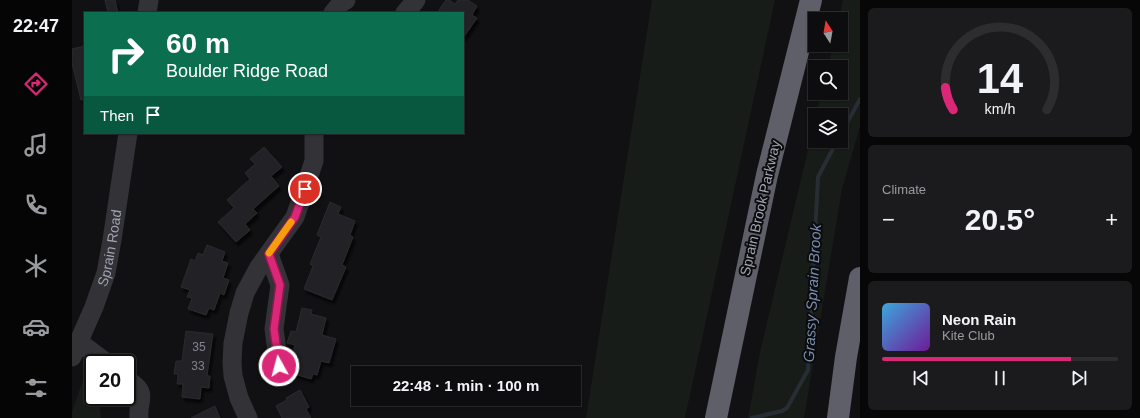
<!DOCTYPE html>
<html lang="en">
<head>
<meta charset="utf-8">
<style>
	:root { --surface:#0d0c0e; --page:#1b1a1c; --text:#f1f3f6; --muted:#9a9b9e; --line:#2d2c2e; --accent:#db2777 }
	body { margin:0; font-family:Arial,sans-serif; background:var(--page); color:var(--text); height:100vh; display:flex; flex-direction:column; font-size:15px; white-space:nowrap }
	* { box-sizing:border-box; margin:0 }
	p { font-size:13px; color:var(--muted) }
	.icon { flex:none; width:22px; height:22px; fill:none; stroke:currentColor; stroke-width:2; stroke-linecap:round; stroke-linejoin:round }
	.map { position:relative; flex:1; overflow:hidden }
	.panel { display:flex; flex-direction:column; gap:8px; padding:8px; background:#070708; width:280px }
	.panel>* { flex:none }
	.guide { position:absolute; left:12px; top:12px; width:380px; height:122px; border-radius:0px; box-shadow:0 1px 3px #0004,0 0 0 1px var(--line); background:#0b6e4f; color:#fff; overflow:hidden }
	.needle { width:26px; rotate:349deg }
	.buttons { position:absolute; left:736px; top:12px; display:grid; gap:8px }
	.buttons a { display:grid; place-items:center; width:40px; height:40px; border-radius:0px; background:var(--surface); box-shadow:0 1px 3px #0004,0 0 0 1px var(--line); font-size:20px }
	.speed { position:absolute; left:12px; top:354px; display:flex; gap:8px; font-size:20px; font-weight:700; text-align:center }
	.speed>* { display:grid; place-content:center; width:52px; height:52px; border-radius:50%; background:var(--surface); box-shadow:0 1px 3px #0004,0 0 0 1px var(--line); line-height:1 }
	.speed .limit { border:2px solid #111; border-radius:6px; background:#fff; color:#111 }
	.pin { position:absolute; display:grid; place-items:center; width:34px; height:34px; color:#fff; margin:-17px; border:2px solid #fff; border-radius:50%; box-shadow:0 1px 4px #0007 }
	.me { position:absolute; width:44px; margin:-22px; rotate:353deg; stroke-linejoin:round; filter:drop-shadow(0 0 3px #0008) }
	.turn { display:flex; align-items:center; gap:14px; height:84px; padding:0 16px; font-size:18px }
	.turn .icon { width:52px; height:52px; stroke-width:2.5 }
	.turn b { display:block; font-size:28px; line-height:34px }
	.then { display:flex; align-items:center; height:38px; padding:0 16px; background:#0003; gap:8px; font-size:15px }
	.big { font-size:30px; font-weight:700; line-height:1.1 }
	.panel .card { flex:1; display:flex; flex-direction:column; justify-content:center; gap:6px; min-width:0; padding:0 14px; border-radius:6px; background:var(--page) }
	.panel .dial { align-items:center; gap:0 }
	.dial svg { height:104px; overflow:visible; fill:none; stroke:var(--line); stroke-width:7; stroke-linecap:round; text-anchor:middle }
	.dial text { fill:var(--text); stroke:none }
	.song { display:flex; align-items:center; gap:12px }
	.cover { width:48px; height:48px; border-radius:6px; background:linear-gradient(135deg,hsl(200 70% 55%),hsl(280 70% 35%)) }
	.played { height:4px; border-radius:2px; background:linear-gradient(90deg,var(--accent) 80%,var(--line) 80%) }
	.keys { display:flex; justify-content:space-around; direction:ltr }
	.heat { display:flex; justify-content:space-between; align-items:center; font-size:22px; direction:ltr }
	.trip { position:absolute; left:279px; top:366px; width:230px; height:40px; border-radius:0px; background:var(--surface); box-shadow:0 1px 3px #0004,0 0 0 1px var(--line); font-weight:700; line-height:40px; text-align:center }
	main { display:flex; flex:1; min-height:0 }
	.tabs { display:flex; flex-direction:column; width:72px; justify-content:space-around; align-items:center; background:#050506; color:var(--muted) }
	.tabs .icon { width:28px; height:28px }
	.tabs .selected { color:var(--accent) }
	.tabs b { font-size:18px; color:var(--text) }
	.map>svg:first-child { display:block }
</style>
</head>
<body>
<main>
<nav class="tabs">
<b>22:47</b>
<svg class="icon selected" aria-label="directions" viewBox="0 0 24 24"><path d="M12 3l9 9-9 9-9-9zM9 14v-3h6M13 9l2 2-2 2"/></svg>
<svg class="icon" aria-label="music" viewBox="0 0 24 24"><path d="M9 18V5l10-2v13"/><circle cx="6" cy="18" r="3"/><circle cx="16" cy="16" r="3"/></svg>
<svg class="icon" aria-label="phone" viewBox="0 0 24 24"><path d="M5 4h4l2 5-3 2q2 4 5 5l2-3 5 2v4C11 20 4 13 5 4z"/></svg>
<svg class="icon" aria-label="climate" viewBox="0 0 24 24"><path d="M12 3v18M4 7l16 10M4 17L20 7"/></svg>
<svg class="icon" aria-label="car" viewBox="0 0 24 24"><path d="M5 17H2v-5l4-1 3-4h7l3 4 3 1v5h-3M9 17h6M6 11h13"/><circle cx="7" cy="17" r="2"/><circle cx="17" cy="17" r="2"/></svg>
<svg class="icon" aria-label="filters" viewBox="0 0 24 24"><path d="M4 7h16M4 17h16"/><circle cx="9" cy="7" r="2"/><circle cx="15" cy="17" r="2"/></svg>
</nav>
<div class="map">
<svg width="788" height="418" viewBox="0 0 788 418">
	<defs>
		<filter id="shadow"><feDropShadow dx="2.5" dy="4" stdDeviation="1" flood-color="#0009"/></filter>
	</defs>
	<rect width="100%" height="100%" fill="#111012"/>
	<g fill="#171c18">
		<path d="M580 0H703L613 418H514Z"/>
		<path d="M771 0H788V126L770 189 732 418H676L688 352 743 120V141H769V115H744L749 93H769V67H756L761 45H769V19H767Z"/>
		<path d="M13 374 21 392V397H23L28 408 29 418H0V412Z"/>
	</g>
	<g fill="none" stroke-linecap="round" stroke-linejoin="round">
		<g stroke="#272d35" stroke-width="4">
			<path d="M769 134 788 99"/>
			<path d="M680 418 710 411 715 408 736 370 746 177 765 141"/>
		</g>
	</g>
	<g fill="#242326" stroke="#2b2a2e" filter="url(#shadow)">
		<path d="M33 0H43L46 13H36Z"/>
		<path d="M374 0H377L383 4 386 0H396L405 6 400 15 405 18 391 38V13H365Z"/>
		<path d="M13 46V99L9 100 0 63V49Z"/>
		<path d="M192 147 210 167 199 176 207 186 181 209 185 213 173 224 178 230 164 242 146 222 162 208 155 200 178 179 173 173 183 164 178 159Z"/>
		<path d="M258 202 269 207 266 214 283 221 278 235 281 237 270 265 274 267 260 300 232 289 241 266 238 264 249 237 245 235Z"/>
		<path d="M135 245 153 252 150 261 156 263 151 278 157 280 152 295 148 293 142 310 137 308 134 315 116 309 120 298 115 297 118 290 109 287 119 259 123 261 126 253 131 255Z"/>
		<path d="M230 308 240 310 239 314 254 318 250 335 264 339 257 363 249 361 245 375 241 374 239 379 216 372 223 345 215 343 219 331 224 332Z"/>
		<path d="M114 331 141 334 135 376H138L137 388 129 387 128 399 110 397 111 384H105L106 374H102L104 361H110Z"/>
		<path d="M228 390 237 407 234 409 239 418H210L204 406 215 400 214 398Z"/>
		<path d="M143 406 148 418H119Z"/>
	</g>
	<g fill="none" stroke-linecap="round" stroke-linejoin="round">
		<g stroke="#323237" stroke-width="19">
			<path d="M75 13 77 0"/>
			<path d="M261 13 269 3 274 0"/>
			<path d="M333 13 344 0"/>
			<path d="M197 254 208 285 202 329 207 366"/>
			<path d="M7 342 35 363"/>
			<path id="s1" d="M0 357 22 307 34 273 40 240 56 133"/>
			<path d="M55 380C78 393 65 399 67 418"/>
			<path d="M176 418 167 398 161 376 160 362 161 343 167 313 173 293 187 267 223 217 242 161V133"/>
		</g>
		<g stroke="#5e5f68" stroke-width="22">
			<path d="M644 418 695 175 739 0"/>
			<path d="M766 418 774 357 788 278"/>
		</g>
	</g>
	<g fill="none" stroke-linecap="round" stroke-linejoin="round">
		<g stroke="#8e194d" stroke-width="10">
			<path id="route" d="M207 366 202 329 208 285 197 254 223 217 233 189"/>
		</g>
		<use href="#route" stroke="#db2777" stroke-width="7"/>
		<path stroke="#f59e0b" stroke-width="7" d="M197 253 219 222"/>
	</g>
	<g text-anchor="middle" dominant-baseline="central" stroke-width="4" stroke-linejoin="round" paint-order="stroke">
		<g font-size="12" fill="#82838f">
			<text x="127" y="347">35</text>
			<text x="126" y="366">33</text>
		</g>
		<g font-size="14" fill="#a2a4b3" stroke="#0c0b0d">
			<text transform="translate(688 208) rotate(-77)">Sprain Brook Parkway</text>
			<text stroke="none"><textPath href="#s1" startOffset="116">Sprain Road</textPath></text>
		</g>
		<g font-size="15" font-style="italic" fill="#788dae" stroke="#0c0b0d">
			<text transform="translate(740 293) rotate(-87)">Grassy Sprain Brook</text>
		</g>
	</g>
</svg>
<div class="buttons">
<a><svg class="needle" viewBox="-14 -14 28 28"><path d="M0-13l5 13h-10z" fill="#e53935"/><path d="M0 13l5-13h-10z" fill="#9a9b9e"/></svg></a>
<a><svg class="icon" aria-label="search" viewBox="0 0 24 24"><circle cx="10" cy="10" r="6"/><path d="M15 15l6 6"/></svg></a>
<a><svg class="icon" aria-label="layers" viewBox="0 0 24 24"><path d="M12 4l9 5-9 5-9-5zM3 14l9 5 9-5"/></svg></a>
</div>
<div class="speed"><div class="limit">20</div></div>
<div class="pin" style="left:233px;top:189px;background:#d93025"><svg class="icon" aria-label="arrive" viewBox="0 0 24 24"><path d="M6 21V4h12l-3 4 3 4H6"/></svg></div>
<svg class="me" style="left:207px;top:366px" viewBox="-20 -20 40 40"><circle r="17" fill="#db2777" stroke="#fff" stroke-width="3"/><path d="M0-11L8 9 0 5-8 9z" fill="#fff"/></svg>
<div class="trip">22:48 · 1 min · 100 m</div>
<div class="guide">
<div class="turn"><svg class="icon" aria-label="right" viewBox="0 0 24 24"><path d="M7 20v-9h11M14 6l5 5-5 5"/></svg><div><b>60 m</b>Boulder Ridge Road</div></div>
<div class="then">Then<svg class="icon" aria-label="arrive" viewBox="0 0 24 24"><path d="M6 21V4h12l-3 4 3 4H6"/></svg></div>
</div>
</div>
<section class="panel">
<div class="card dial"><svg viewBox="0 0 100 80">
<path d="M14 69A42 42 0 1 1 86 69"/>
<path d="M14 69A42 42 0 0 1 8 52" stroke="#db2777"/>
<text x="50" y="56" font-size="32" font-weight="700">14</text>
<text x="50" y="72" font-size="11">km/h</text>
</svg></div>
<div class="card"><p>Climate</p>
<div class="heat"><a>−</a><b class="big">20.5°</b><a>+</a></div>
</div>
<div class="card">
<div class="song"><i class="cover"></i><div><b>Neon Rain</b><p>Kite Club</p></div></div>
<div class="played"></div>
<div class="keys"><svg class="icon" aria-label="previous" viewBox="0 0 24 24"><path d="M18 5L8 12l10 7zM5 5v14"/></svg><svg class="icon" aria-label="pause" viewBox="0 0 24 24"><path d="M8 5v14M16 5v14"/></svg><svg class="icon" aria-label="next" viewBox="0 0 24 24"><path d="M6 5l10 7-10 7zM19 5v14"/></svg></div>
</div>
</section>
</main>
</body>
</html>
